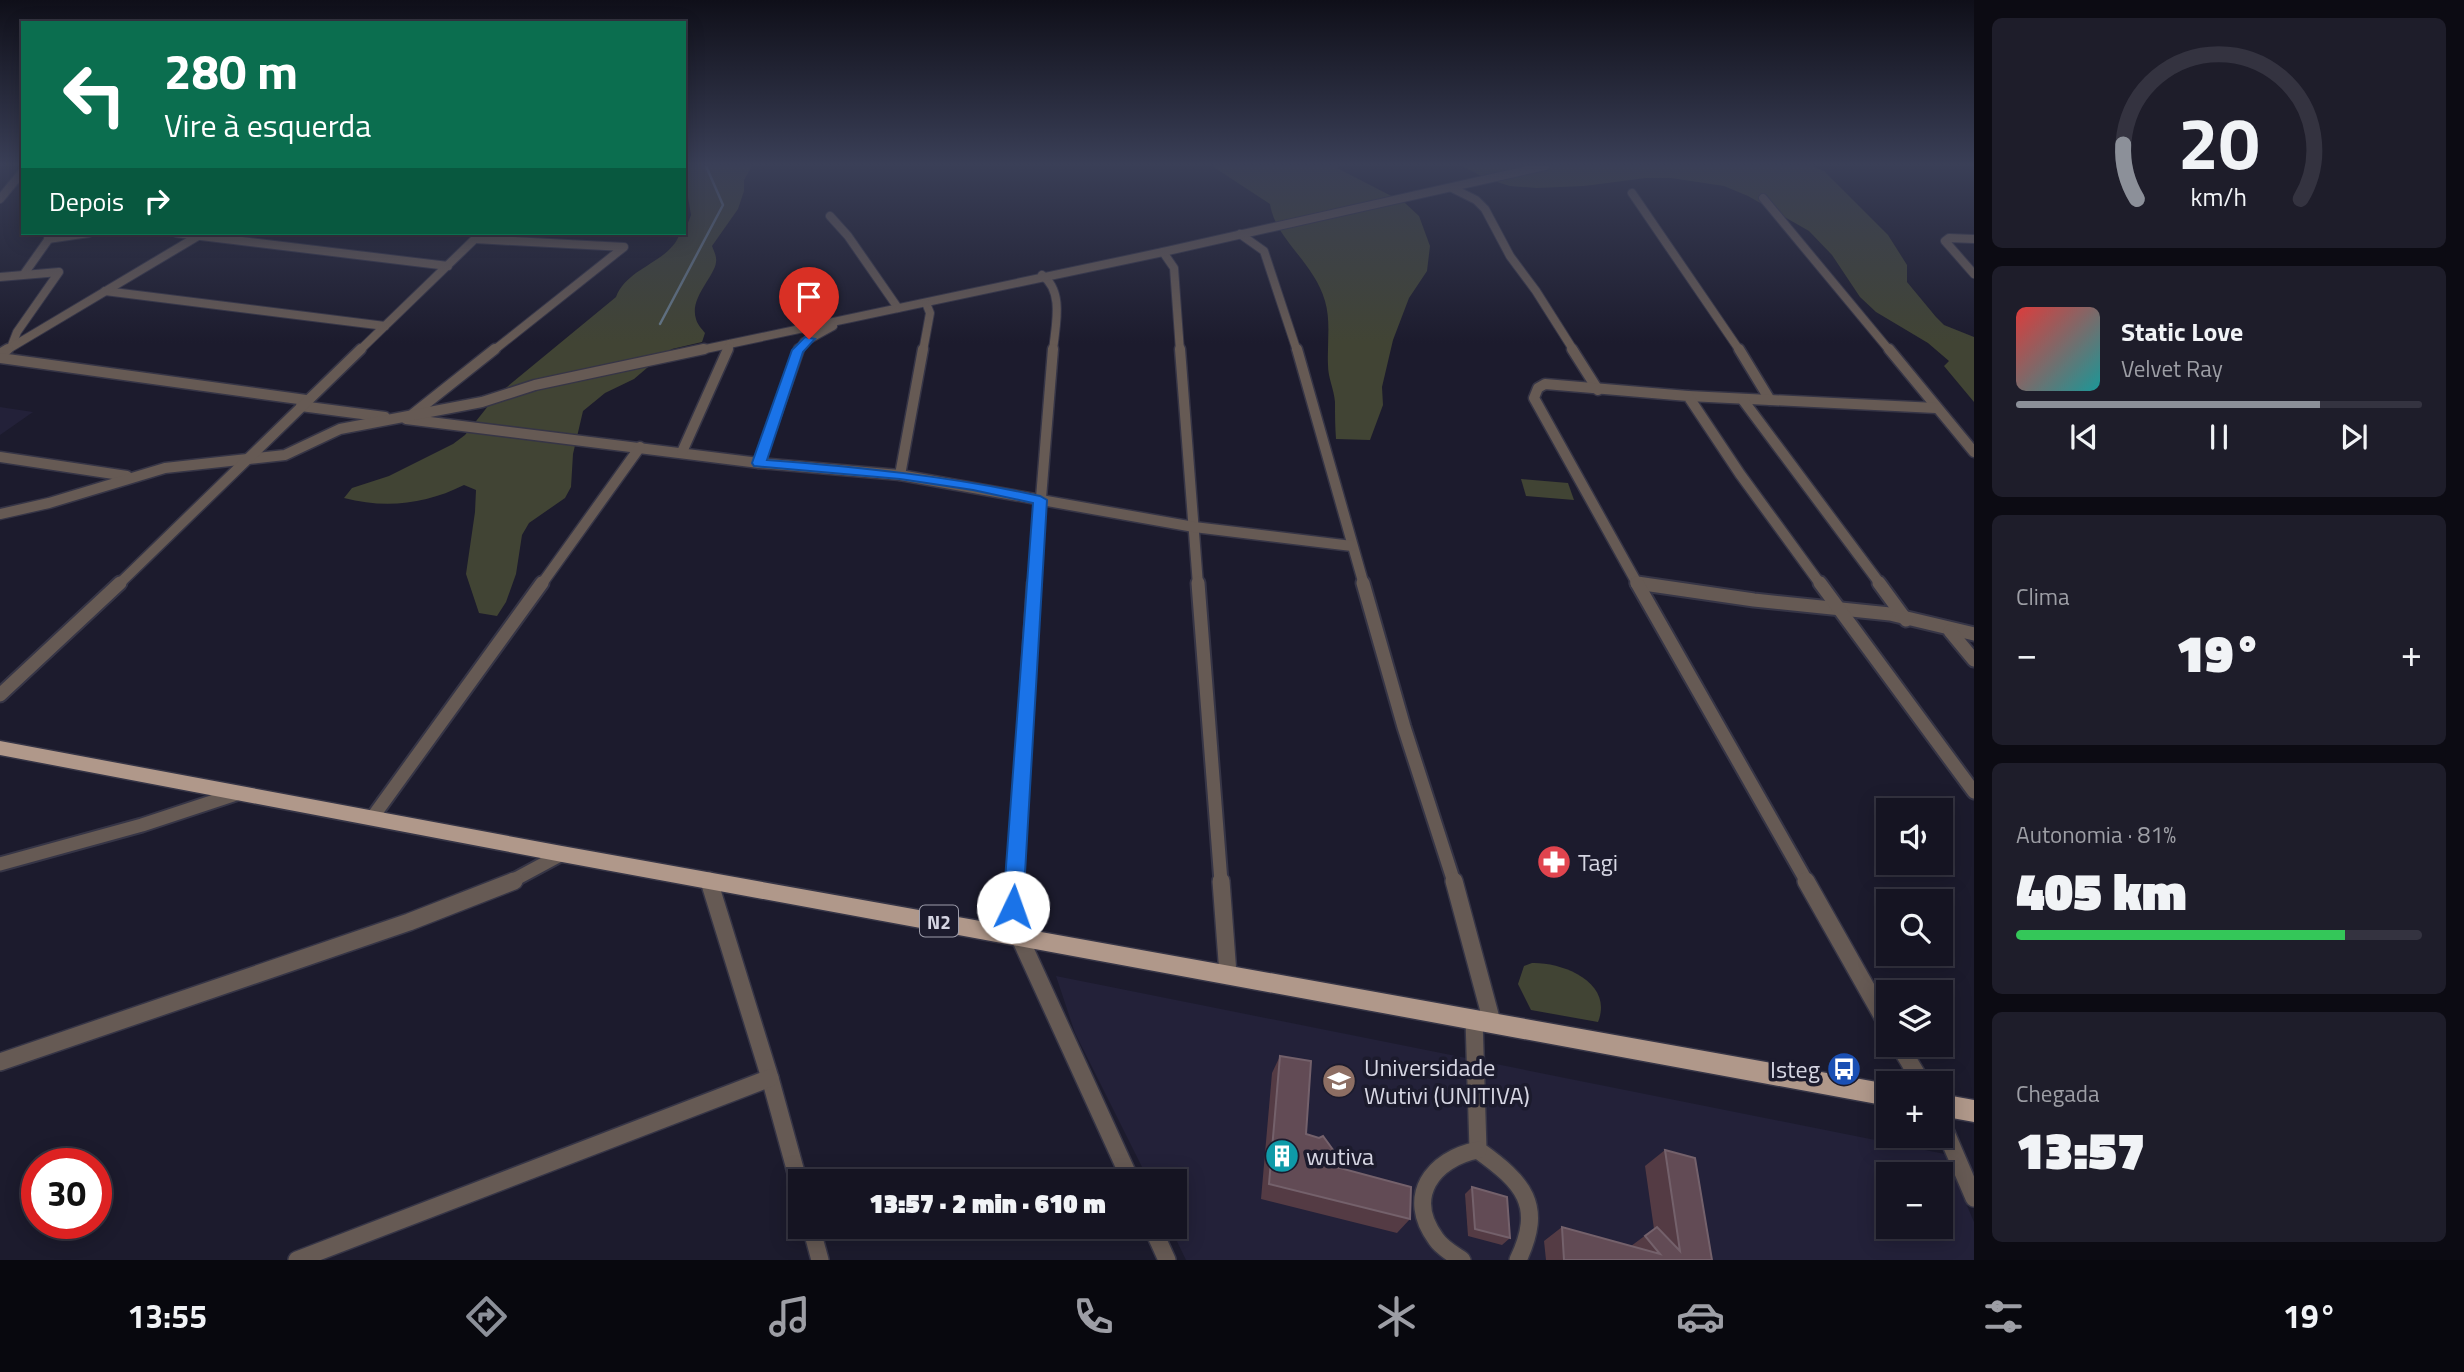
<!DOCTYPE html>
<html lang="pt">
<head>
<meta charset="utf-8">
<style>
	:root { --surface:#151422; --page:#1e1d2a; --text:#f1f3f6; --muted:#9d9ea5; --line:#343340; --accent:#8c9099 }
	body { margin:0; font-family:"Titillium Web",sans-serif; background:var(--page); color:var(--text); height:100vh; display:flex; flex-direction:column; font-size:26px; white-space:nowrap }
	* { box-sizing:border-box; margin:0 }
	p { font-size:23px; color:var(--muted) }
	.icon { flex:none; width:38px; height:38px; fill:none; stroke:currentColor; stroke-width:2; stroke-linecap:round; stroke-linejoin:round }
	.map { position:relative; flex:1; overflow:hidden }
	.panel { display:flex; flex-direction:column; gap:18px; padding:18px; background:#0c0b13; width:490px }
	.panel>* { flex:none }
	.banner { position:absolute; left:21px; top:21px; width:665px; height:214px; border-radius:0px; box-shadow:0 4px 18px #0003,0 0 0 2px var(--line); background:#0b6e4f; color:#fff; overflow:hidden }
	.buttons { position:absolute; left:1876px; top:798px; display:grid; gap:14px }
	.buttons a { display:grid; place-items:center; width:77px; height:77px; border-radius:0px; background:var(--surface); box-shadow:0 4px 18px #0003,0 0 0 2px var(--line); font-size:35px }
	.speed { position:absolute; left:21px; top:1148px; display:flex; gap:14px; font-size:35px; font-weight:700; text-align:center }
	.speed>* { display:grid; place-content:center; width:91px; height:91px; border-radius:50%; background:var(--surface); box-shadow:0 4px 18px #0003,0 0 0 2px var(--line); line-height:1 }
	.speed .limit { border:10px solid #d22; background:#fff; color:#111 }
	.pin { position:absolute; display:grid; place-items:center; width:60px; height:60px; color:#fff; margin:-72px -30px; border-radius:50% 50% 50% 0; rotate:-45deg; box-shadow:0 0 7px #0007 }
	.pin .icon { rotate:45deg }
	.me { position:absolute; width:77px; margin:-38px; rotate:3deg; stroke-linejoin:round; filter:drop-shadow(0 0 5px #0008) }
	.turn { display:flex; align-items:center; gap:24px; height:147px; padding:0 28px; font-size:32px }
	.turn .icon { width:91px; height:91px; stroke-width:2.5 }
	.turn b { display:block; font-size:49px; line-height:60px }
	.then { display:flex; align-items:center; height:66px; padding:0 28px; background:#0003; gap:14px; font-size:26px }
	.big { font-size:52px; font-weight:800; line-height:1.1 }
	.panel .tile { flex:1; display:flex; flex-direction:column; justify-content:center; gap:10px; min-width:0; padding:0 24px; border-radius:10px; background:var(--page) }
	.panel .dial { align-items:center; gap:0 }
	.dial svg { height:182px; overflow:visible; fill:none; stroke:var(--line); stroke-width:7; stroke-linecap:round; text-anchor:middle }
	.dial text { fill:var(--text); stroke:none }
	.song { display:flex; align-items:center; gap:21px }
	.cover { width:84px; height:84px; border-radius:10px; background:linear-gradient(135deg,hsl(0 70% 55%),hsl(180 70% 35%)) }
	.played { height:7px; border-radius:4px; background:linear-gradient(90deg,var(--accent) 75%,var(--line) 75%) }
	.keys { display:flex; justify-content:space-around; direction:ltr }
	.heat { display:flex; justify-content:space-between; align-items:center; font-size:38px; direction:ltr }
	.charge { height:10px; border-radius:5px; background:linear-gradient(90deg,#34c759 81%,var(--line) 0) }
	.trip { position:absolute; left:788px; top:1169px; width:399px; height:70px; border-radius:0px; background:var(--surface); box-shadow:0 4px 18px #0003,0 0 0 2px var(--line); font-weight:800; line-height:70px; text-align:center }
	.dock { display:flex; height:112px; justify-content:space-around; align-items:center; background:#08080e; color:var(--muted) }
	.dock .icon { width:49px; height:49px }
	.dock .selected { color:var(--accent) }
	.dock b { font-size:32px; color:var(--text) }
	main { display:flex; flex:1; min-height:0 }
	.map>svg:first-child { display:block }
</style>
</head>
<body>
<main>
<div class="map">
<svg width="1974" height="1260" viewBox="0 0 1974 1260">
	<rect width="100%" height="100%" fill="#1c1b2d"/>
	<g fill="#232139" fill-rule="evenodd">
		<path d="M0 407 33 412 0 435Z"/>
		<path d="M1056 976 1945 1154 1974 1222V1260H1186L1170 1227H1174V1181H1149L1075 1033ZM1888 1174H1941V1227H1888Z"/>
	</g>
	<g fill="#414434">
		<path d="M684 166H752L744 180V191L738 209 712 246C714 251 717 257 716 262 715 276 689 298 696 319 697 324 702 329 705 333L702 342 672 349 661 356 634 379 605 393 583 411 573 454 571 487 565 498 529 523 522 535 516 574 506 602 497 616 479 613 466 574 475 512 476 490 464 485C426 504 386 509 344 498L352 488 389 476 453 444 465 435 496 396 616 297C627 267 671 262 680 233H684L691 215 688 197 684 191Z"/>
		<path d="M1212 166H1339L1337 168 1405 203 1419 216 1430 246 1427 271 1409 298 1393 340 1382 387 1383 405 1370 440 1336 439C1335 426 1335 415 1335 402 1334 389 1328 378 1328 365 1327 344 1331 321 1325 301 1314 262 1275 239 1270 204Z"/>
		<path d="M1462 166H1812L1824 171 1888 235 1907 265V282L1936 317 1944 325 1974 337V402L1944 366 1949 361 1928 343 1876 312 1860 297 1832 255 1809 231 1748 196 1724 186 1671 178H1646L1584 186 1537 188 1510 186 1487 179Z"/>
		<path d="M1521 479 1568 483 1574 500 1526 496Z"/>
		<path d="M1532 963C1562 962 1614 982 1598 1022L1531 1010 1518 984 1524 966Z"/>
	</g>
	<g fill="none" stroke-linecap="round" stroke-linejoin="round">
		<path stroke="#667887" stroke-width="2.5" d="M660 324 723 205 706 166"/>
		<g stroke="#363546" stroke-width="10">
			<g id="minor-far3">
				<path d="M1452 188 1476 200 1485 209 1510 256 1536 291 1574 351"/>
				<path d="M1632 193 1740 351"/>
				<path d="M1763 198 1890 351"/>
				<path d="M0 199 23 171"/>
				<path d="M830 216 848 236 898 308"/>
				<path d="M176 233 448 266"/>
				<path d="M1240 234 1264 251 1297 351"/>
				<path d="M48 239 89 233"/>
				<path d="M475 239 624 247 493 351"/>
				<path d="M1974 239 1949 238 1945 241 1974 274"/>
				<path d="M1163 252 1174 268 1180 351"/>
				<path d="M24 274 53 233"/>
				<path d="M1042 275C1065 292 1055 326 1053 351"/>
				<path d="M0 277 59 272 17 332 12 345"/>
				<path d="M105 291 385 326"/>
				<path d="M5 351 198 236"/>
				<path d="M359 351 481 233"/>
				<path d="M696 351 1163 252 1545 166"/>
				<path d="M727 351 730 344"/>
				<path d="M798 351 804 342 833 326"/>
				<path d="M923 351 930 313 926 303"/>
			</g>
		</g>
		<g stroke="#363546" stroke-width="13">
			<g id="minor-far2">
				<path d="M1180 349 1198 585"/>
				<path d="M1297 349 1364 585"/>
				<path d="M1572 349 1598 390"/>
				<path d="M1739 349 1770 400"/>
				<path d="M1889 349 1974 452"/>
				<path d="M0 354 8 349"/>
				<path d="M0 358 306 400"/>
				<path d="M1688 396 1936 408"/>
				<path d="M1743 400 1881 585"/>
				<path d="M301 406 385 417"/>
				<path d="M413 414 495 349"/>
				<path d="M406 419 759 463 900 475 1194 527 1352 546"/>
				<path d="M682 452 728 349"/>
				<path d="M0 457 127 476"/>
				<path d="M759 463 799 349"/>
				<path d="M900 475 923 349"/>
				<path d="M0 514 49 503 165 468 285 455 340 429 482 402 535 385 704 349"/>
				<path d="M1637 583 1649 585"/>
				<path d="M118 585 361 349"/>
				<path d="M541 585 640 447"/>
				<path d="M1034 585 1053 349"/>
				<path d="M1638 585 1534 398 1538 388 1545 384 1688 396 1740 474 1821 585"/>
			</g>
		</g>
		<g stroke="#363546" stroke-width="17">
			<g id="minor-far1">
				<path d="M1198 583 1221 882"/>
				<path d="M1363 583 1404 727 1454 882"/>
				<path d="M1637 583 1754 600 1890 614 1974 634"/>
				<path d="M1637 583 1807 882"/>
				<path d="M1820 583 1974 792"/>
				<path d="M1879 583 1906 620"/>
				<path d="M1950 631 1974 660"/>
				<path d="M0 695 120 583"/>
				<path d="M372 818 542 583"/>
				<path d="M0 864 142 825 239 793"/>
				<path d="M709 879 710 882"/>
				<path d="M510 882 562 854"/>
				<path d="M1015 882 1034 583"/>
			</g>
		</g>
		<g stroke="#363546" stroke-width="20">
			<g id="minor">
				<path d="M709 881 770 1078 800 1187"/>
				<path d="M1015 881 1013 907 1019 936 1131 1181"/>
				<path d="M1221 881 1228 974"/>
				<path d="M1454 881 1492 1022"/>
				<path d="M1806 881 1888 1026"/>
				<path d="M1474 1019 1478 1150C1524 1183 1544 1205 1518 1260"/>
				<path d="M1899 1045 1922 1083"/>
				<path d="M0 1062 409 922 514 881"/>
				<path d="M1941 1121 1974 1198"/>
				<path d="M811 1227 820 1260"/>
				<path d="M1152 1227 1167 1260"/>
				<path d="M297 1260 770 1078"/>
				<path d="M1462 1260C1453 1254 1442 1248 1436 1239 1405 1197 1432 1159 1478 1150"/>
			</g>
		</g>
		<g stroke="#363546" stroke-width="3">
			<g id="major">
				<path d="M0 741 562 846 1888 1084V1106L562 862 0 755Z"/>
				<path d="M1941 1094 1974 1100V1122L1941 1116Z"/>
			</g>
		</g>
		<use href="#minor-far3" stroke="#665a54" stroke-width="8"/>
		<use href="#minor-far2" stroke="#665a54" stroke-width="10"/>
		<use href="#minor-far1" stroke="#665a54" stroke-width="13"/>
		<use href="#minor" stroke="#665a54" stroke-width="17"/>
		<use href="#major" fill="#b0988a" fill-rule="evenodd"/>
	</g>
	<g fill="#543b44">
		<path d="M1280 1056 1306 1134 1336 1154 1329 1165 1410 1219 1397 1233 1261 1199 1272 1073Z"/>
		<path d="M1665 1150 1712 1260H1546L1544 1241 1562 1227 1631 1246 1654 1229 1645 1166Z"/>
		<path d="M1472 1187 1510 1238 1502 1245 1468 1236 1465 1194Z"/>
	</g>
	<path fill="#382734" d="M1336 1154 1326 1169 1321 1163Z"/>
	<g fill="#624b55" stroke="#74616b" stroke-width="2">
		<path d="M1280 1056 1311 1061 1306 1134 1319 1138 1323 1136 1336 1154 1321 1163 1411 1187 1410 1219 1269 1184Z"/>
		<path d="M1665 1150 1695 1158 1712 1260H1564L1562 1227 1660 1254 1645 1236 1657 1227 1680 1251Z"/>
		<path d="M1472 1187 1507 1197 1510 1238 1475 1229Z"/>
	</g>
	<linearGradient id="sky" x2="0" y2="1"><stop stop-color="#0f0f19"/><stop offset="0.48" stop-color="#3a3f57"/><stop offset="1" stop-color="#3a3f57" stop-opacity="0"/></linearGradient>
	<rect width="1974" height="343" fill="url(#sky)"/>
	<path fill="#1a73e8" stroke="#114b97" stroke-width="2" d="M805 337 815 339 803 352 767 460C859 467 949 476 1040 496L1047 500 1023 907 1020 913 1013 916 1006 913 1003 907 1033 503 973 490 900 479 754 466 752 463 792 350Z"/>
	<defs>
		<g id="pharmacy-disc" transform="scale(1.75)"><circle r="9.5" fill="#e0444e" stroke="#1c1b2d"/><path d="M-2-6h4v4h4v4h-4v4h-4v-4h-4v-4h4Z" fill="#fff"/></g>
		<g id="bus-disc" transform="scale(1.75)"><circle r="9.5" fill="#1a4fb4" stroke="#1c1b2d"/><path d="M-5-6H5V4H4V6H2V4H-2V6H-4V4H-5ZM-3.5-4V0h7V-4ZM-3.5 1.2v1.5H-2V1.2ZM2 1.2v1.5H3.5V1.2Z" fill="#fff"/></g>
		<g id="university-disc" transform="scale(1.75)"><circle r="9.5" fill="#8d6e63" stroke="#1c1b2d"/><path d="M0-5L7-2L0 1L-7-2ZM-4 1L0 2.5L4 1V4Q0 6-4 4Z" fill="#fff"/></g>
		<g id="building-disc" transform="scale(1.75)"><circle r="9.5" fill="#0f9aa8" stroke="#1c1b2d"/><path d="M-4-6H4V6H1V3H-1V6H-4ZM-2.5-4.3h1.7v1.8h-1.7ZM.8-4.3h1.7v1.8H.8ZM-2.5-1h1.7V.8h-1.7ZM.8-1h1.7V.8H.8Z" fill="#fff"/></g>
	</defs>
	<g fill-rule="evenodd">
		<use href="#pharmacy-disc" x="1554" y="862"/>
		<use href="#bus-disc" x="1844" y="1069"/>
		<use href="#university-disc" x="1339" y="1081"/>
		<use href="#building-disc" x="1282" y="1156"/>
	</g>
	<g text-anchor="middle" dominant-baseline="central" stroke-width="7" stroke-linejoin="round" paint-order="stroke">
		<rect fill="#1c1b2d" stroke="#9e9eac" stroke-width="2" x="920" y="905.5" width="38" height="31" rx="5"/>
		<g font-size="19" font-weight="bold" fill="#d6d6e3">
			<text x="939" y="921">N2</text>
		</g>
		<g font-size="24" fill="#d6d6e3" stroke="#1c1b2d" text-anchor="start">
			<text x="1578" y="862">Tagi</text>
			<text x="1364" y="1067">Universidade<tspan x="1364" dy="28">Wutivi (UNITIVA)</tspan></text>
			<text x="1820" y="1069" text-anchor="end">Isteg</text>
			<text x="1306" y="1156">wutiva</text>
		</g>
	</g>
</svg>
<div class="buttons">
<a><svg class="icon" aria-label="sound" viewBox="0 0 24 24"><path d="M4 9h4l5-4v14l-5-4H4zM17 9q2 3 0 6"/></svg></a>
<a><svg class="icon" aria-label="search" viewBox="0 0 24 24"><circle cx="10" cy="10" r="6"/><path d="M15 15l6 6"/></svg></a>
<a><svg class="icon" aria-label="layers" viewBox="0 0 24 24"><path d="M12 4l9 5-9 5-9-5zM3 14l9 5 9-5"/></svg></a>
<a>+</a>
<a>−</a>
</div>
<div class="speed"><div class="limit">30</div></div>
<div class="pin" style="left:809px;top:339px;background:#d93025"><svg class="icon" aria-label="arrive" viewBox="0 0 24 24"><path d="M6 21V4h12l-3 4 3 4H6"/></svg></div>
<svg class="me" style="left:1013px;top:907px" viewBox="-20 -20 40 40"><circle r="19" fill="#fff"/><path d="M0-13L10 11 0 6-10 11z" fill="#1a73e8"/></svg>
<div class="trip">13:57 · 2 min · 610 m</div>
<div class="banner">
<div class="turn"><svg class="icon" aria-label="left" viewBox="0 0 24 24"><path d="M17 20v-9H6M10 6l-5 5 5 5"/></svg><div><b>280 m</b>Vire à esquerda</div></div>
<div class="then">Depois<svg class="icon" aria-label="right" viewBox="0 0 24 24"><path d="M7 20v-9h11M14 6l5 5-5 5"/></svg></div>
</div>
</div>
<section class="panel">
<div class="tile dial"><svg viewBox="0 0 100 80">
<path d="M14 69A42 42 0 1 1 86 69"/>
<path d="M14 69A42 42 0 0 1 8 45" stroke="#8c9099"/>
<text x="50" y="56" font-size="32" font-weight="700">20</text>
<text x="50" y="72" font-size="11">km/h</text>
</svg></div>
<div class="tile">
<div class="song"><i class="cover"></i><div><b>Static Love</b><p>Velvet Ray</p></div></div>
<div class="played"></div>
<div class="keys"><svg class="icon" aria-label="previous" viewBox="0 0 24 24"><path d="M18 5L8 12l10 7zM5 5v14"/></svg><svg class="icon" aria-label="pause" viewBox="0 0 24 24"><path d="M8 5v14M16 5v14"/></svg><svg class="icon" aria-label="next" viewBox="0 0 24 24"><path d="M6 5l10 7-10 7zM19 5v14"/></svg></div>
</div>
<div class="tile"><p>Clima</p>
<div class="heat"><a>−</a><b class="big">19°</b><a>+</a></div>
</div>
<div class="tile"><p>Autonomia · 81%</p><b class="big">405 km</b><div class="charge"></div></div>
<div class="tile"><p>Chegada</p><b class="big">13:57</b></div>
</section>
</main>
<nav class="dock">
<b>13:55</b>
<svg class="icon selected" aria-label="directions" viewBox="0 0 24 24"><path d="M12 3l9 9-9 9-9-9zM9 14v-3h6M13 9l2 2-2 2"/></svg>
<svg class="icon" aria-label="music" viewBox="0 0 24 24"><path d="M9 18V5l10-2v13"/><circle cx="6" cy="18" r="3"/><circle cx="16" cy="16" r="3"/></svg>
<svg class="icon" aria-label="phone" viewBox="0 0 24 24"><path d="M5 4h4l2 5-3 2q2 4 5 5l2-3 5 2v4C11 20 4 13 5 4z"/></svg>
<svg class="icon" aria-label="climate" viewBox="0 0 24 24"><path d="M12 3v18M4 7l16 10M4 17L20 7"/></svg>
<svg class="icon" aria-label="car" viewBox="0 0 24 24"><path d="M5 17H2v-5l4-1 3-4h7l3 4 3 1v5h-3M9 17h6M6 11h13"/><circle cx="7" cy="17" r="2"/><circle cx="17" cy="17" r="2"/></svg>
<svg class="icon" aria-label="filters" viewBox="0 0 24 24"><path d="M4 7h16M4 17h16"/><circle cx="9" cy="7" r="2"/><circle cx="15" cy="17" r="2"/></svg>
<b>19°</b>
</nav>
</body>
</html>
